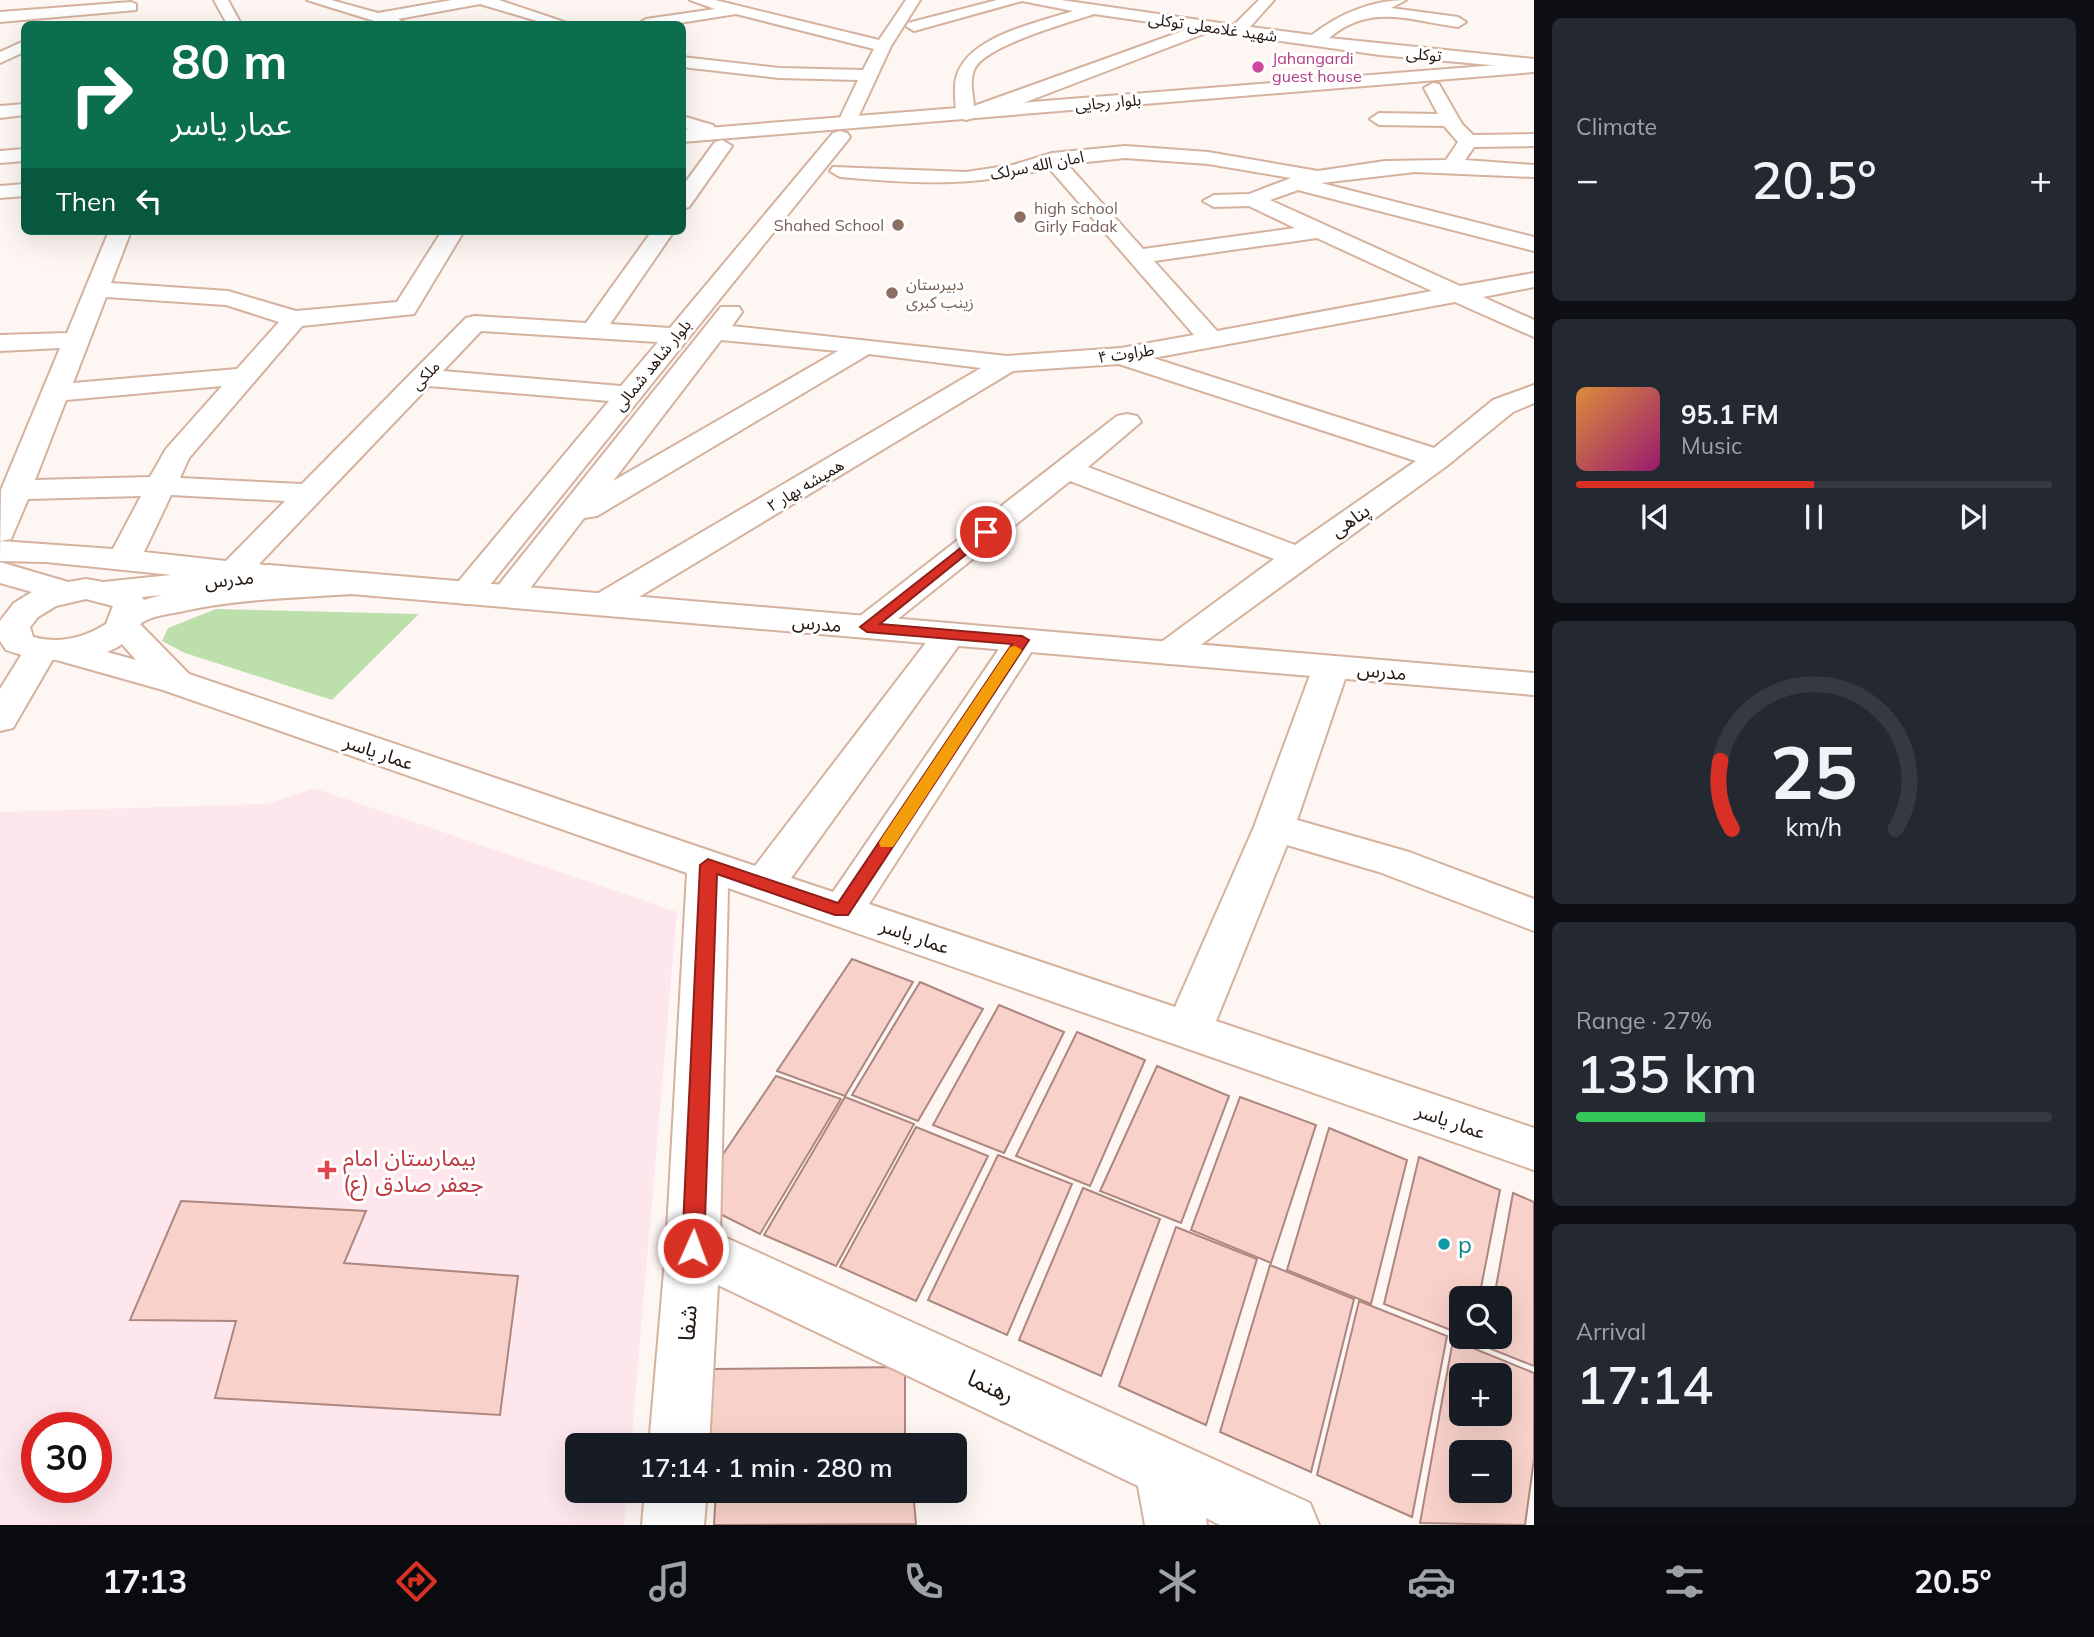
<!DOCTYPE html>
<html lang="en">
<head>
<meta charset="utf-8">
<style>
	:root { --surface:#171b24; --page:#242831; --text:#f1f3f6; --muted:#9ea1a6; --line:#363941; --accent:#d93025 }
	body { margin:0; font-family:Mulish,"Noto Sans Arabic",sans-serif; background:var(--page); color:var(--text); height:100vh; display:flex; flex-direction:column; font-size:26px; white-space:nowrap }
	* { box-sizing:border-box; margin:0 }
	p { font-size:23px; color:var(--muted) }
	.icon { flex:none; width:38px; height:38px; fill:none; stroke:currentColor; stroke-width:2; stroke-linecap:round; stroke-linejoin:round }
	.map { position:relative; flex:1; overflow:hidden }
	.side { display:flex; flex-direction:column; gap:18px; padding:18px; background:#0d0f14; width:560px }
	.side>* { flex:none }
	.guide { position:absolute; left:21px; top:21px; width:665px; height:214px; border-radius:10px; box-shadow:0 7px 28px #0002; background:#0b6e4f; color:#fff; overflow:hidden }
	.tools { position:absolute; left:1449px; top:1286px; display:grid; gap:14px }
	.tools a { display:grid; place-items:center; width:63px; height:63px; border-radius:10px; background:var(--surface); box-shadow:0 7px 28px #0002; font-size:35px }
	.speed { position:absolute; left:21px; top:1412px; display:flex; gap:14px; font-size:35px; font-weight:700; text-align:center }
	.speed>* { display:grid; place-content:center; width:91px; height:91px; border-radius:50%; background:var(--surface); box-shadow:0 7px 28px #0002; line-height:1 }
	.speed .limit { border:10px solid #d22; background:#fff; color:#111 }
	.pin { position:absolute; display:grid; place-items:center; width:60px; height:60px; color:#fff; margin:-30px; border:4px solid #fff; border-radius:50%; box-shadow:0 2px 7px #0007 }
	.me { position:absolute; width:77px; margin:-38px; rotate:2deg; stroke-linejoin:round; filter:drop-shadow(0 0 5px #0008) }
	.turn { display:flex; align-items:center; gap:24px; height:147px; padding:0 35px; font-size:32px }
	.turn .icon { width:91px; height:91px; stroke-width:2.5 }
	.turn b { display:block; font-size:49px; line-height:60px }
	.then { display:flex; align-items:center; height:66px; padding:0 35px; background:#0003; gap:14px; font-size:26px }
	.big { font-size:52px; font-weight:600; line-height:1.1 }
	.side .tile { flex:1; display:flex; flex-direction:column; justify-content:center; gap:10px; min-width:0; padding:0 24px; border-radius:10px; background:var(--page) }
	.side .dial { align-items:center; gap:0 }
	.dial svg { height:182px; overflow:visible; fill:none; stroke:var(--line); stroke-width:7; stroke-linecap:round; text-anchor:middle }
	.dial text { fill:var(--text); stroke:none }
	.song { display:flex; align-items:center; gap:21px }
	.cover { width:84px; height:84px; border-radius:10px; background:linear-gradient(135deg,hsl(30 70% 55%),hsl(320 70% 35%)) }
	.played { height:7px; border-radius:4px; background:linear-gradient(90deg,var(--accent) 50%,var(--line) 50%) }
	.keys { display:flex; justify-content:space-around; direction:ltr }
	.heat { display:flex; justify-content:space-between; align-items:center; font-size:38px; direction:ltr }
	.charge { height:10px; border-radius:5px; background:linear-gradient(90deg,#34c759 27%,var(--line) 0) }
	.trip { position:absolute; left:565px; top:1433px; width:402px; height:70px; border-radius:10px; background:var(--surface); box-shadow:0 7px 28px #0002; font-weight:600; line-height:70px; text-align:center }
	.tabs { display:flex; height:112px; justify-content:space-around; align-items:center; background:#090b0e; color:var(--muted) }
	.tabs .icon { width:49px; height:49px }
	.tabs .current { color:var(--accent) }
	.tabs b { font-size:32px; color:var(--text) }
	main { display:flex; flex:1; min-height:0 }
	.map>svg:first-child { display:block }
</style>
</head>
<body>
<main>
<div class="map">
<svg width="1534" height="1525" viewBox="0 0 1534 1525">
	<rect width="100%" height="100%" fill="#fdf6f2"/>
	<path fill="#fde7ec" fill-rule="evenodd" d="M314 788 677 912 631 1445 578 1446V1491H627L624 1525H0V812L267 804ZM37 1428H96V1488H37Z"/>
	<path fill="#bddfac" d="M216 609 419 614 332 700 185 653 162 641 168 628Z"/>
	<g fill="#f8d2ca" stroke="#ad877f" stroke-width="2" fill-rule="evenodd">
		<path d="M852 959 913 982 845 1096 777 1071Z"/>
		<path d="M920 982 983 1009 918 1121 852 1095Z"/>
		<path d="M999 1005 1064 1032 1004 1153 933 1125Z"/>
		<path d="M1077 1032 1145 1060 1090 1186 1016 1156Z"/>
		<path d="M1157 1066 1229 1096 1181 1223 1100 1191Z"/>
		<path d="M776 1076 841 1099 760 1234 692 1200Z"/>
		<path d="M845 1097 914 1124 836 1266 764 1235Z"/>
		<path d="M1240 1097 1316 1125 1271 1263 1191 1230Z"/>
		<path d="M916 1127 988 1156 916 1301 840 1267Z"/>
		<path d="M1329 1128 1407 1160 1371 1304 1287 1270Z"/>
		<path d="M998 1155 1072 1184 1007 1335 928 1300Z"/>
		<path d="M1419 1157 1500 1190 1479 1298H1461V1334L1384 1304Z"/>
		<path d="M1083 1188 1160 1219 1101 1376 1019 1340Z"/>
		<path d="M1513 1193 1534 1202V1366L1486 1347 1488 1337H1500V1298H1494Z"/>
		<path d="M181 1201 366 1211 344 1263 518 1276 500 1415 215 1398 236 1321 130 1320Z"/>
		<path d="M1176 1227 1257 1259 1206 1425 1119 1386Z"/>
		<path d="M1270 1265 1354 1299 1311 1472 1220 1432Z"/>
		<path d="M1359 1301 1447 1336 1412 1517 1317 1475Z"/>
		<path d="M1453 1340 1534 1373V1459L1525 1525 1420 1523ZM1461 1376H1500V1414H1461ZM1461 1452H1500V1491H1461Z"/>
		<path d="M905 1367V1438L710 1442 712 1369Z"/>
		<path d="M908 1441 909 1446H759Z"/>
		<path d="M716 1491H913L916 1524 714 1525Z"/>
	</g>
	<g fill="none" stroke-linecap="round" stroke-linejoin="round">
		<g stroke="#d4b29e" stroke-width="4">
			<g id="minor">
				<path d="M214 0H228L241 24H227Z"/>
				<path d="M307 0H331L378 13 452 0H499L570 24H547L480 4 398 19 406 24H384Z"/>
				<path d="M690 0H715L879 40 906 0H920L891 46 856 122 847 128 838 122 858 80 779 78 682 67V57L779 68 863 70 874 49 736 14 673 24H638L646 19 715 9Z"/>
				<path d="M997 0H1061L1234 25 1259 0H1274L1250 27 1312 35C1339 14 1372 0 1406 0L1391 8 1458 17 1466 22 1458 27C1409 20 1370 3 1329 38L1534 59V69L1380 55 1211 31 1018 105 966 120 959 118C955 110 955 100 955 91 952 39 1034 24 1073 11L1022 1 914 31 906 26 908 23ZM1094 14 1191 28 974 106C973 94 969 79 975 68 987 45 1068 23 1094 14Z"/>
				<path d="M131 2 136 4V10L0 22V12Z"/>
				<path d="M24 41V52L0 63V52Z"/>
				<path d="M1433 83 1439 84 1462 124 1473 135 1534 134V146L1474 147 1465 160 1534 165V177L1415 172 1321 183 1534 237V251L1298 190 1270 200 1460 286 1534 273V287L1483 297 1534 320V337L1455 302 1153 358 1434 448 1493 400 1534 385V403L1513 412 1448 465 1180 660 1168 664 1156 660 1150 653 1156 646 1274 559 1070 481 879 634 867 637 855 634 850 627 855 620 1117 416 1127 414 1137 416 1141 422 1088 467 1295 545 1416 461 1119 364 1013 371 614 612 602 615 590 612 585 605 590 598 981 368 869 354 597 516 584 518 518 604 506 607 494 604 489 597 721 307H739L742 312 732 326 1007 356 1121 348 1194 335 1049 168C972 187 918 184 840 177L830 171 833 167 966 172 1013 165 1052 153 1125 146 1208 152 1318 171 1385 161 1446 160 1458 142 1444 126 1379 125 1370 119 1379 113 1438 114 1424 88ZM1125 158 1208 164 1291 178 1249 194 1214 195 1203 201 1214 207 1249 206 1295 228 1143 249 1067 164ZM1317 238 1432 291 1217 331 1154 261ZM721 340 838 351 613 481Z"/>
				<path d="M24 104V115L0 118V106Z"/>
				<path d="M682 116 713 125 718 134 708 140 701 138 698 133 682 127Z"/>
				<path d="M840 131 847 133 850 137 847 141 477 601 465 604 453 601 448 594 609 401 429 386 259 564 272 567 276 574 272 581 260 584 46 562 0 561 1 490 60 348 0 351V335L67 333 109 231H131L111 283 228 291 296 311 397 302 442 231H464L414 314 302 326 189 458 180 478 302 484 466 318 475 316 586 323 652 231H674L610 324 670 328 833 133ZM106 297 226 305 279 322 237 369 73 383ZM481 331 658 342 621 386 443 371ZM222 386 166 449 150 477 35 480 66 400ZM171 495 285 501 226 561 144 552ZM141 496 113 549 0 541 11 539 28 499Z"/>
				<path d="M722 140 732 146 689 207 682 209V187L715 142Z"/>
				<path d="M24 149V161L0 163V151Z"/>
				<path d="M123 616 135 619 189 674 755 866 938 627 950 624 962 627 967 634 791 878 833 892 1010 633 1022 630 1034 633 1039 640 869 904 1175 1007 1254 827 1313 667 1318 659 1331 656 1344 659 1349 667 1297 820 1409 852 1534 899V931L1379 872 1287 845 1216 1021 1534 1128V1170L728 888 720 1235 1310 1503 1319 1525H1220L1206 1518 1207 1525H1145L1138 1486 718 1285 709 1446H649L666 1248 687 873 163 690 53 659 13 728 0 731V689L28 644 63 640 136 660 106 626 111 619Z"/>
				<path d="M645 1491H707L704 1525H642Z"/>
			</g>
		</g>
		<g stroke="#d4b29e" stroke-width="4">
			<g id="major">
				<path d="M1534 62V72L682 142V130Z"/>
				<path d="M24 184V196L0 198V186Z"/>
				<path d="M0 562 68 582 86 579 103 582 269 565 1534 673V695L351 594C294 598 235 599 179 612 169 614 152 616 143 622 132 629 129 641 116 648 81 665 41 663 6 650L0 641V621L14 603 32 592 0 583ZM162 595 144 600 142 597ZM86 599 113 606 106 624C84 638 59 644 33 637L30 627 38 617 56 606Z"/>
			</g>
		</g>
		<use href="#minor" fill="#fff" fill-rule="evenodd"/>
		<use href="#major" fill="#fff" fill-rule="evenodd"/>
	</g>
	<path fill="#d93025" stroke="#8d1f18" stroke-width="2" d="M986 528 992 532 990 535 880 624 1022 636 1029 640 848 915H835L717 874 704 1248 700 1255 693 1258 685 1255 682 1248 700 865 708 859 838 903 1012 644 867 632 860 627Z"/>
	<path fill="#f59e0b" d="M1015 646 1022 650 893 847H881L879 843 881 839 1010 647Z"/>
	<circle fill="#d1479c" stroke="#fff" stroke-width="2.5" cx="1258" cy="67" r="7"/>
	<g fill="#8d6e63" stroke="#fff" stroke-width="2.5">
		<circle cx="1020" cy="217" r="7"/>
		<circle cx="898" cy="225" r="7"/>
		<circle cx="892" cy="293" r="7"/>
	</g>
	<path fill="#e0444e" stroke="#fff" stroke-width="2.5" d="M323.5 1159.5h7v7h7v7h-7v7h-7v-7h-7v-7h7z"/>
	<circle fill="#0f9aa8" stroke="#fff" stroke-width="2.5" cx="1444" cy="1244" r="7"/>
	<g text-anchor="middle" dominant-baseline="central" stroke-width="6" stroke-linejoin="round" paint-order="stroke">
		<g font-size="16" fill="#23170f" stroke="#fff">
			<text transform="translate(1213 27) rotate(8)">شهید غلامعلی توکلی</text>
			<text transform="translate(1424 54) rotate(5)">توکلی</text>
			<text transform="translate(1108 102) rotate(-5)">بلوار رجایی</text>
			<text transform="translate(1037 165) rotate(-11)">امان الله سرلک</text>
			<text transform="translate(1126 353) rotate(-8)">طراوت ۴</text>
			<text transform="translate(652 365) rotate(-51)">بلوار شاهد شمالی</text>
			<text transform="translate(425 375) rotate(-46)">ملکی</text>
			<text transform="translate(805 485) rotate(-31)">همیشه بهار ۲</text>
		</g>
		<g font-size="16" fill="#b23c85" stroke="#fff" text-anchor="start">
			<text x="1272" y="58">Jahangardi<tspan x="1272" dy="18">guest house</tspan></text>
		</g>
		<g font-size="16" fill="#785e54" stroke="#fff" text-anchor="start">
			<text x="1034" y="208">high school<tspan x="1034" dy="18">Girly Fadak</tspan></text>
			<text x="884" y="225" text-anchor="end">Shahed School</text>
			<text x="906" y="284">دبیرستان<tspan x="906" dy="18">زینب کبری</tspan></text>
		</g>
		<g font-size="19" fill="#23170f" stroke="#fff">
			<text transform="translate(1350 520) rotate(-35)">پناهی</text>
			<text transform="translate(229 579) rotate(-6)">مدرس</text>
			<text transform="translate(817 623) rotate(5)">مدرس</text>
			<text transform="translate(1382 671) rotate(5)">مدرس</text>
			<text transform="translate(379 752) rotate(19)">عمار یاسر</text>
			<text transform="translate(915 936) rotate(19)">عمار یاسر</text>
			<text transform="translate(1451 1121) rotate(19)">عمار یاسر</text>
		</g>
		<g font-size="23" fill="#be3a42" stroke="#fff" text-anchor="start">
			<text x="343" y="1157">بیمارستان امام<tspan x="343" dy="26">جعفر صادق (ع)</tspan></text>
		</g>
		<g font-size="23" fill="#0d838f" stroke="#fff" text-anchor="start">
			<text x="1458" y="1244">p</text>
		</g>
		<g font-size="23" fill="#23170f" stroke="#fff">
			<text transform="translate(687 1323) rotate(-86)">شفا</text>
			<text transform="translate(991 1386) rotate(25)">رهنما</text>
		</g>
	</g>
</svg>
<div class="tools">
<a><svg class="icon" aria-label="search" viewBox="0 0 24 24"><circle cx="10" cy="10" r="6"/><path d="M15 15l6 6"/></svg></a>
<a>+</a>
<a>−</a>
</div>
<div class="speed"><div class="limit">30</div></div>
<div class="pin" style="left:986px;top:532px;background:#d93025"><svg class="icon" aria-label="arrive" viewBox="0 0 24 24"><path d="M6 21V4h12l-3 4 3 4H6"/></svg></div>
<svg class="me" style="left:693px;top:1248px" viewBox="-20 -20 40 40"><circle r="17" fill="#d93025" stroke="#fff" stroke-width="3"/><path d="M0-11L8 9 0 5-8 9z" fill="#fff"/></svg>
<div class="trip">17:14 · 1 min · 280 m</div>
<div class="guide">
<div class="turn"><svg class="icon" aria-label="right" viewBox="0 0 24 24"><path d="M7 20v-9h11M14 6l5 5-5 5"/></svg><div><b>80 m</b>عمار یاسر</div></div>
<div class="then">Then<svg class="icon" aria-label="left" viewBox="0 0 24 24"><path d="M17 20v-9H6M10 6l-5 5 5 5"/></svg></div>
</div>
</div>
<section class="side">
<div class="tile"><p>Climate</p>
<div class="heat"><a>−</a><b class="big">20.5°</b><a>+</a></div>
</div>
<div class="tile">
<div class="song"><i class="cover"></i><div><b>95.1 FM</b><p>Music</p></div></div>
<div class="played"></div>
<div class="keys"><svg class="icon" aria-label="previous" viewBox="0 0 24 24"><path d="M18 5L8 12l10 7zM5 5v14"/></svg><svg class="icon" aria-label="pause" viewBox="0 0 24 24"><path d="M8 5v14M16 5v14"/></svg><svg class="icon" aria-label="next" viewBox="0 0 24 24"><path d="M6 5l10 7-10 7zM19 5v14"/></svg></div>
</div>
<div class="tile dial"><svg viewBox="0 0 100 80">
<path d="M14 69A42 42 0 1 1 86 69"/>
<path d="M14 69A42 42 0 0 1 9 39" stroke="#d93025"/>
<text x="50" y="56" font-size="32" font-weight="700">25</text>
<text x="50" y="72" font-size="11">km/h</text>
</svg></div>
<div class="tile"><p>Range · 27%</p><b class="big">135 km</b><div class="charge"></div></div>
<div class="tile"><p>Arrival</p><b class="big">17:14</b></div>
</section>
</main>
<nav class="tabs">
<b>17:13</b>
<svg class="icon current" aria-label="directions" viewBox="0 0 24 24"><path d="M12 3l9 9-9 9-9-9zM9 14v-3h6M13 9l2 2-2 2"/></svg>
<svg class="icon" aria-label="music" viewBox="0 0 24 24"><path d="M9 18V5l10-2v13"/><circle cx="6" cy="18" r="3"/><circle cx="16" cy="16" r="3"/></svg>
<svg class="icon" aria-label="phone" viewBox="0 0 24 24"><path d="M5 4h4l2 5-3 2q2 4 5 5l2-3 5 2v4C11 20 4 13 5 4z"/></svg>
<svg class="icon" aria-label="climate" viewBox="0 0 24 24"><path d="M12 3v18M4 7l16 10M4 17L20 7"/></svg>
<svg class="icon" aria-label="car" viewBox="0 0 24 24"><path d="M5 17H2v-5l4-1 3-4h7l3 4 3 1v5h-3M9 17h6M6 11h13"/><circle cx="7" cy="17" r="2"/><circle cx="17" cy="17" r="2"/></svg>
<svg class="icon" aria-label="filters" viewBox="0 0 24 24"><path d="M4 7h16M4 17h16"/><circle cx="9" cy="7" r="2"/><circle cx="15" cy="17" r="2"/></svg>
<b>20.5°</b>
</nav>
</body>
</html>
